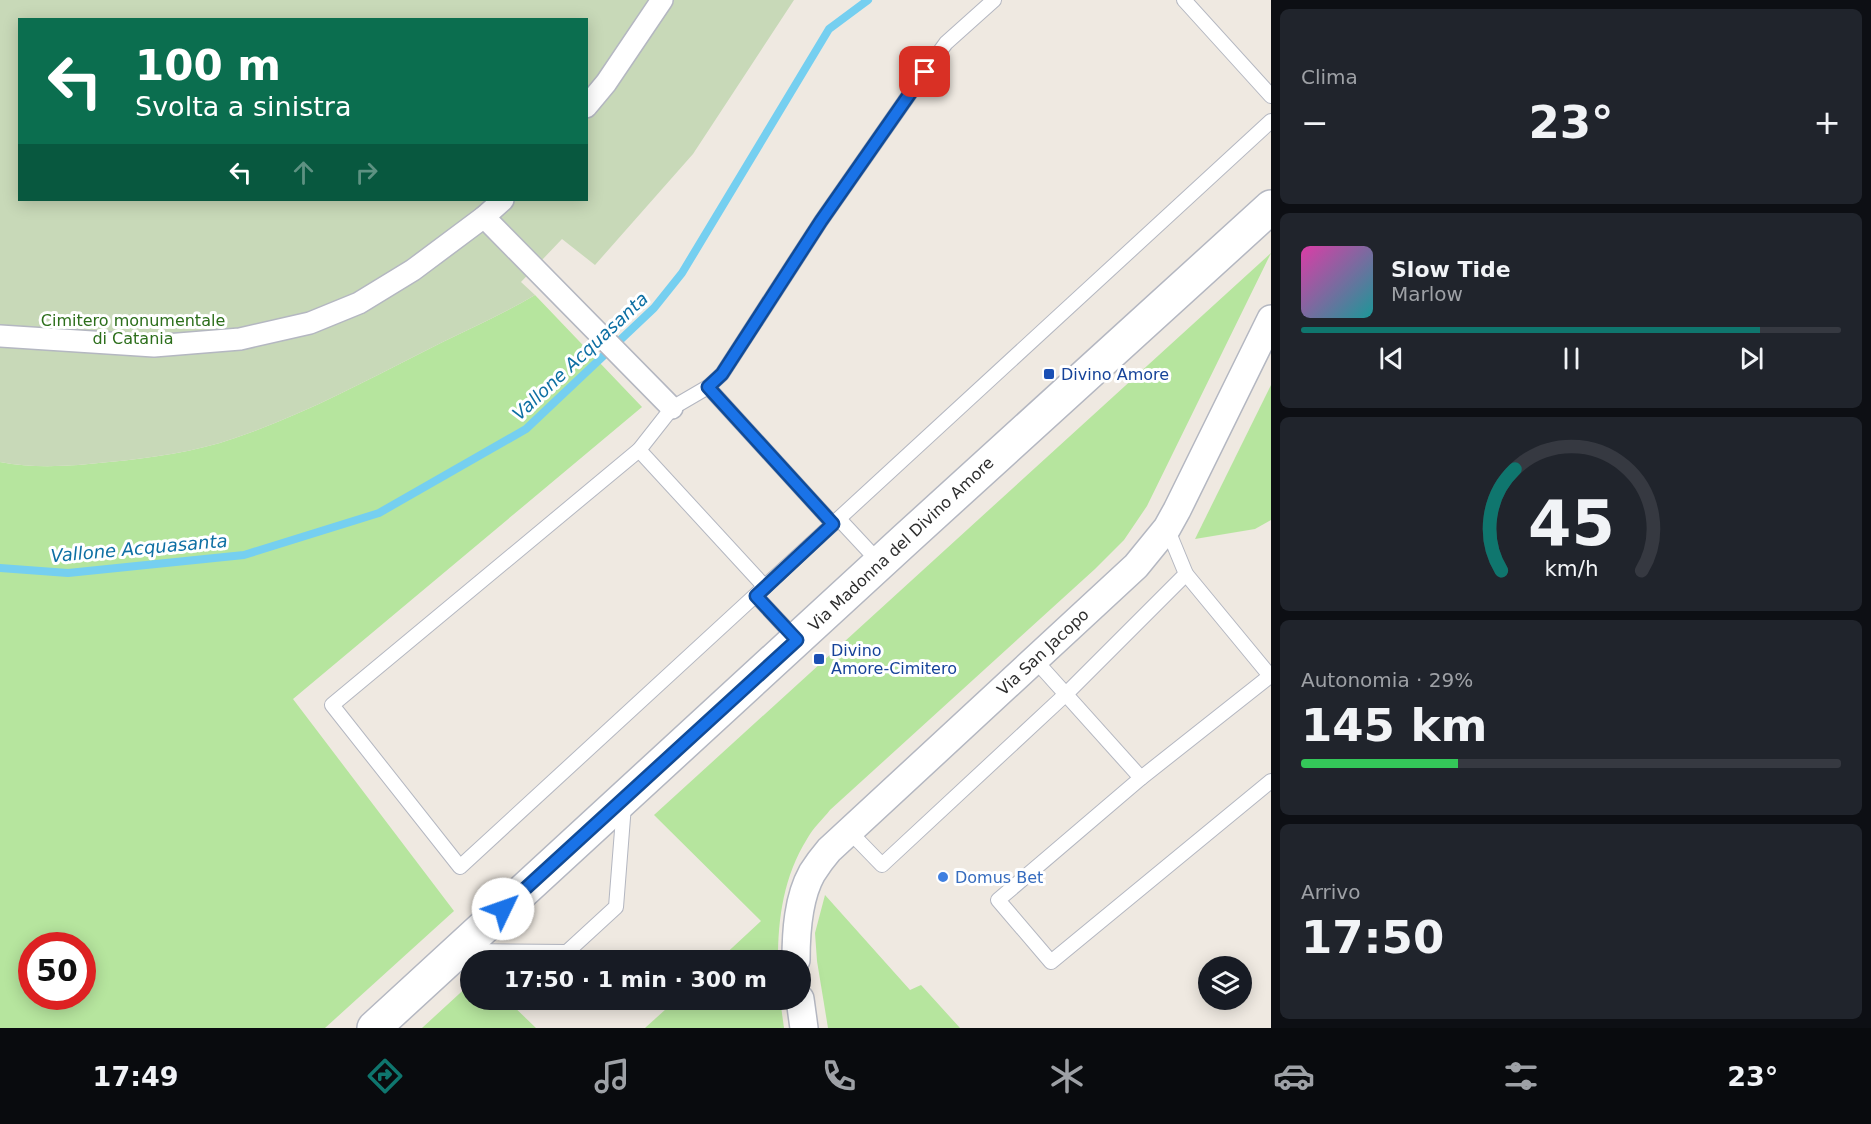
<!DOCTYPE html>
<html lang="it">
<head>
<meta charset="utf-8">
<style>
	:root { --surface:#171b24; --page:#20242c; --text:#f1f3f6; --muted:#9ea1a6; --line:#363941; --accent:#0f766e }
	body { margin:0; font-family:"DejaVu Sans",sans-serif; background:var(--page); color:var(--text); height:100vh; display:flex; flex-direction:column; font-size:22px; white-space:nowrap }
	* { box-sizing:border-box; margin:0 }
	p { font-size:20px; color:var(--muted) }
	.icon { flex:none; width:33px; height:33px; fill:none; stroke:currentColor; stroke-width:2; stroke-linecap:round; stroke-linejoin:round }
	.map { position:relative; flex:1; overflow:hidden }
	.side { display:flex; flex-direction:column; gap:9px; padding:9px; background:#0d0f14; width:600px }
	.side>* { flex:none }
	.banner { position:absolute; left:18px; top:18px; width:570px; height:183px; border-radius:0px; box-shadow:0 3px 15px #0003; background:#0b6e4f; color:#fff; overflow:hidden }
	.tools { position:absolute; left:1198px; top:956px; display:grid; gap:12px }
	.tools a { display:grid; place-items:center; width:54px; height:54px; border-radius:50%; background:var(--surface); box-shadow:0 3px 15px #0003; font-size:30px }
	.speed { position:absolute; left:18px; top:932px; display:flex; gap:12px; font-size:30px; font-weight:700; text-align:center }
	.speed>* { display:grid; place-content:center; width:78px; height:78px; border-radius:50%; background:var(--surface); box-shadow:0 3px 15px #0003; line-height:1 }
	.speed .limit { border:9px solid #d22; background:#fff; color:#111 }
	.pin { position:absolute; display:grid; place-items:center; width:51px; height:51px; color:#fff; margin:-26px; border-radius:12px; box-shadow:0 3px 9px #0006 }
	.me { position:absolute; width:66px; margin:-33px; rotate:48deg; stroke-linejoin:round; filter:drop-shadow(0 0 4px #0008) }
	.turn { display:flex; align-items:center; gap:21px; height:126px; padding:0 18px; font-size:27px }
	.turn .icon { width:78px; height:78px; stroke-width:2.5 }
	.turn b { display:block; font-size:42px; line-height:51px }
	.lanes { display:flex; align-items:center; height:57px; padding:0 18px; background:#0003; justify-content:center; gap:30px; direction:ltr }
	.lanes .off { opacity:.35 }
	.big { font-size:45px; font-weight:800; line-height:1.1 }
	.side .card { flex:1; display:flex; flex-direction:column; justify-content:center; gap:9px; min-width:0; padding:0 21px; border-radius:9px; background:var(--page) }
	.side .dial { align-items:center; gap:0 }
	.dial svg { height:156px; overflow:visible; fill:none; stroke:var(--line); stroke-width:7; stroke-linecap:round; text-anchor:middle }
	.dial text { fill:var(--text); stroke:none }
	.song { display:flex; align-items:center; gap:18px }
	.cover { width:72px; height:72px; border-radius:9px; background:linear-gradient(135deg,hsl(320 70% 55%),hsl(180 70% 35%)) }
	.played { height:6px; border-radius:3px; background:linear-gradient(90deg,var(--accent) 85%,var(--line) 85%) }
	.keys { display:flex; justify-content:space-around; direction:ltr }
	.heat { display:flex; justify-content:space-between; align-items:center; font-size:33px; direction:ltr }
	.charge { height:9px; border-radius:4px; background:linear-gradient(90deg,#34c759 29%,var(--line) 0) }
	.trip { position:absolute; left:460px; top:950px; width:351px; height:60px; border-radius:30px; background:var(--surface); box-shadow:0 3px 15px #0003; font-weight:800; line-height:60px; text-align:center }
	.menu { display:flex; height:96px; justify-content:space-around; align-items:center; background:#090b0e; color:var(--muted) }
	.menu .icon { width:42px; height:42px }
	.menu .active { color:var(--accent) }
	.menu b { font-size:27px; color:var(--text) }
	main { display:flex; flex:1; min-height:0 }
	.map>svg:first-child { display:block }
</style>
</head>
<body>
<main>
<div class="map">
<svg width="1271" height="1028" viewBox="0 0 1271 1028">
	<rect width="100%" height="100%" fill="#efe9e1"/>
	<g fill="#b6e59e" fill-rule="evenodd">
		<path d="M1271 253 1147 506 1124 540 1095 569 830 810C823 819 813 828 807 839 784 876 778 917 778 960H719L761 921 654 815Z"/>
		<path d="M535 295 642 407 293 699 454 911 325 1028H0V462C36 469 73 466 109 462 151 458 195 452 235 438 300 416 360 384 421 353 459 333 498 317 535 295ZM32 945H82V996H32Z"/>
		<path d="M1271 385V520L1255 529 1195 539Z"/>
		<path d="M825 895 910 990 921 985 960 1028H828L817 961 815 933Z"/>
		<path d="M471 983V999H506L536 1028H422Z"/>
		<path d="M677 999H780L784 1028H645Z"/>
	</g>
	<path fill="#c8d9b8" fill-rule="evenodd" d="M0 0H794L693 154 595 265 562 239 521 282 535 295C498 317 459 333 421 353 360 384 300 416 235 438 195 452 151 458 109 462 73 466 36 469 0 462ZM20 20H586V200H20Z"/>
	<g fill="none" stroke-linecap="round" stroke-linejoin="round">
		<path stroke="#75cff0" stroke-width="8" d="M0 568 68 573 244 555 379 513 526 429 654 308 682 273 829 29 868 0"/>
		<g stroke="#b4b7c1" stroke-width="16">
			<g id="service">
				<path d="M994 0 946 43 925 72 821 221 722 374 708 387 672 408 639 450 332 705 460 867 1271 121"/>
				<path d="M1184 0 1271 96"/>
				<path d="M708 387 833 524"/>
				<path d="M639 450 765 587"/>
				<path d="M839 519 880 563"/>
				<path d="M1186 574 1271 677"/>
				<path d="M756 596 797 640"/>
				<path d="M1035 660 1141 778"/>
				<path d="M1270 676 1141 778 998 900 1051 962 1271 781"/>
				<path d="M849 831 882 865 1066 694 1186 574 1167 528"/>
				<path d="M464 951 567 952 616 907 624 805"/>
			</g>
		</g>
		<g stroke="#b4b7c1" stroke-width="24">
			<g id="pedestrian">
				<path d="M586 107 606 83 662 0"/>
				<path d="M484 217 672 408"/>
				<path d="M0 336 154 346 240 339 310 323 359 303 413 270 484 217 503 200"/>
			</g>
		</g>
		<g stroke="#b4b7c1" stroke-width="30">
			<g id="minor">
				<path d="M796 960C796 932 798 898 812 873 817 865 823 857 829 850L1136 566 1167 528 1177 510 1271 319"/>
				<path d="M800 999 804 1028"/>
			</g>
		</g>
		<g stroke="#b4b7c1" stroke-width="36">
			<path id="secondary" d="M374 1028 906 539 1271 207"/>
		</g>
		<use href="#service" stroke="#fff" stroke-width="14"/>
		<use href="#pedestrian" stroke="#fff" stroke-width="21"/>
		<use href="#minor" stroke="#fff" stroke-width="27"/>
		<use href="#secondary" stroke="#fff" stroke-width="33"/>
	</g>
	<g fill="none" stroke-linecap="round" stroke-linejoin="round">
		<g stroke="#114b97" stroke-width="15">
			<path id="route" d="M503 909 797 640 756 596 833 524 708 387 722 374 821 221 925 72"/>
		</g>
		<use href="#route" stroke="#1a73e8" stroke-width="10"/>
	</g>
	<g fill="#1a4fb4" stroke="#fff" stroke-width="2">
		<rect x="1043" y="368" width="12" height="12" rx="3"/>
		<rect x="813" y="653" width="12" height="12" rx="3"/>
	</g>
	<circle fill="#3f7fe0" stroke="#fff" stroke-width="2" cx="943" cy="877" r="6"/>
	<g text-anchor="middle" dominant-baseline="central" stroke-width="6" stroke-linejoin="round" paint-order="stroke">
		<g font-size="16" fill="#2c6e1b" stroke="#fff">
			<text x="133" y="320">Cimitero monumentale<tspan x="133" dy="18">di Catania</tspan></text>
		</g>
		<g font-size="16" fill="#164399" stroke="#fff" text-anchor="start">
			<text x="1061" y="374">Divino Amore</text>
			<text x="831" y="650">Divino<tspan x="831" dy="18">Amore-Cimitero</tspan></text>
		</g>
		<g font-size="16" fill="#2e2e2e" stroke="#fff">
			<text transform="translate(901 544) rotate(-43)">Via Madonna del Divino Amore</text>
			<text transform="translate(1043 652) rotate(-43)">Via San Jacopo</text>
		</g>
		<g font-size="16" fill="#366cbe" stroke="#fff" text-anchor="start">
			<text x="955" y="877">Domus Bet</text>
		</g>
		<g font-size="18" font-style="italic" fill="#0d6fa3" stroke="#fff">
			<text transform="translate(580 356) rotate(-43)">Vallone Acquasanta</text>
			<text transform="translate(139 548) rotate(-5)">Vallone Acquasanta</text>
		</g>
	</g>
</svg>
<div class="tools">
<a><svg class="icon" aria-label="layers" viewBox="0 0 24 24"><path d="M12 4l9 5-9 5-9-5zM3 14l9 5 9-5"/></svg></a>
</div>
<div class="speed"><div class="limit">50</div></div>
<div class="pin" style="left:925px;top:72px;background:#d93025"><svg class="icon" aria-label="arrive" viewBox="0 0 24 24"><path d="M6 21V4h12l-3 4 3 4H6"/></svg></div>
<svg class="me" style="left:503px;top:909px" viewBox="-20 -20 40 40"><circle r="19" fill="#fff"/><path d="M0-13L10 11 0 6-10 11z" fill="#1a73e8"/></svg>
<div class="trip">17:50 · 1 min · 300 m</div>
<div class="banner">
<div class="turn"><svg class="icon" aria-label="left" viewBox="0 0 24 24"><path d="M17 20v-9H6M10 6l-5 5 5 5"/></svg><div><b>100 m</b>Svolta a sinistra</div></div>
<div class="lanes"><svg class="icon" aria-label="left" viewBox="0 0 24 24"><path d="M17 20v-9H6M10 6l-5 5 5 5"/></svg><svg class="icon off" aria-label="ahead" viewBox="0 0 24 24"><path d="M12 20V5M6 11l6-6 6 6"/></svg><svg class="icon off" aria-label="right" viewBox="0 0 24 24"><path d="M7 20v-9h11M14 6l5 5-5 5"/></svg></div>
</div>
</div>
<section class="side">
<div class="card"><p>Clima</p>
<div class="heat"><a>−</a><b class="big">23°</b><a>+</a></div>
</div>
<div class="card">
<div class="song"><i class="cover"></i><div><b>Slow Tide</b><p>Marlow</p></div></div>
<div class="played"></div>
<div class="keys"><svg class="icon" aria-label="previous" viewBox="0 0 24 24"><path d="M18 5L8 12l10 7zM5 5v14"/></svg><svg class="icon" aria-label="pause" viewBox="0 0 24 24"><path d="M8 5v14M16 5v14"/></svg><svg class="icon" aria-label="next" viewBox="0 0 24 24"><path d="M6 5l10 7-10 7zM19 5v14"/></svg></div>
</div>
<div class="card dial"><svg viewBox="0 0 100 80">
<path d="M14 69A42 42 0 1 1 86 69"/>
<path d="M14 69A42 42 0 0 1 21 17" stroke="#0f766e"/>
<text x="50" y="56" font-size="32" font-weight="700">45</text>
<text x="50" y="72" font-size="11">km/h</text>
</svg></div>
<div class="card"><p>Autonomia · 29%</p><b class="big">145 km</b><div class="charge"></div></div>
<div class="card"><p>Arrivo</p><b class="big">17:50</b></div>
</section>
</main>
<nav class="menu">
<b>17:49</b>
<svg class="icon active" aria-label="directions" viewBox="0 0 24 24"><path d="M12 3l9 9-9 9-9-9zM9 14v-3h6M13 9l2 2-2 2"/></svg>
<svg class="icon" aria-label="music" viewBox="0 0 24 24"><path d="M9 18V5l10-2v13"/><circle cx="6" cy="18" r="3"/><circle cx="16" cy="16" r="3"/></svg>
<svg class="icon" aria-label="phone" viewBox="0 0 24 24"><path d="M5 4h4l2 5-3 2q2 4 5 5l2-3 5 2v4C11 20 4 13 5 4z"/></svg>
<svg class="icon" aria-label="climate" viewBox="0 0 24 24"><path d="M12 3v18M4 7l16 10M4 17L20 7"/></svg>
<svg class="icon" aria-label="car" viewBox="0 0 24 24"><path d="M5 17H2v-5l4-1 3-4h7l3 4 3 1v5h-3M9 17h6M6 11h13"/><circle cx="7" cy="17" r="2"/><circle cx="17" cy="17" r="2"/></svg>
<svg class="icon" aria-label="filters" viewBox="0 0 24 24"><path d="M4 7h16M4 17h16"/><circle cx="9" cy="7" r="2"/><circle cx="15" cy="17" r="2"/></svg>
<b>23°</b>
</nav>
</body>
</html>
